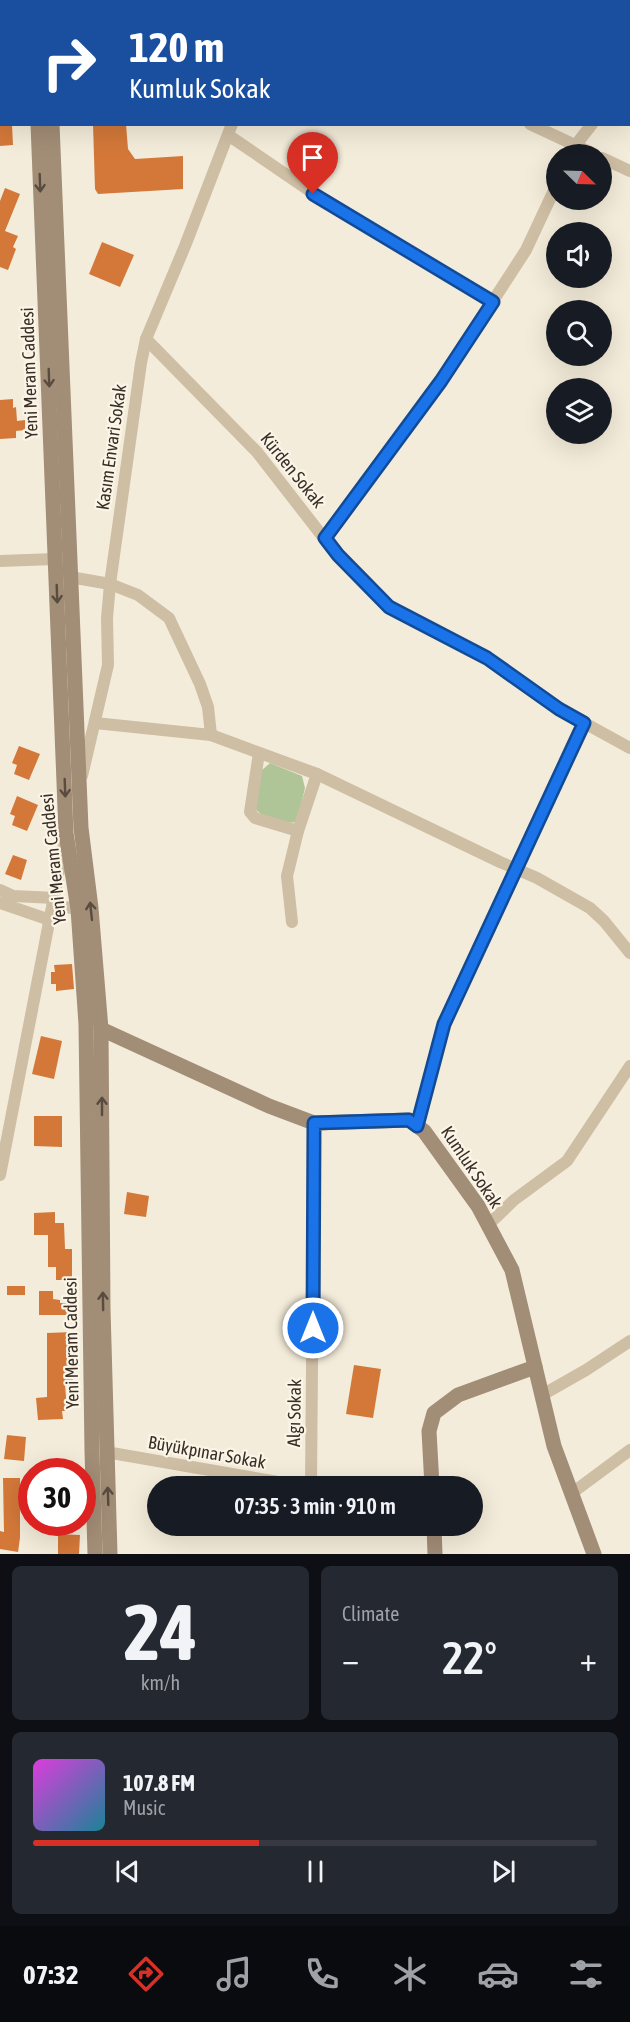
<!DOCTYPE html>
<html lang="en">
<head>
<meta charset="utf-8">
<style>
	:root { --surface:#171b24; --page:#242831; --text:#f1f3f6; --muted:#9ea1a6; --line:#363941; --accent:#d93025 }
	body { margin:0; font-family:"Asap Condensed",sans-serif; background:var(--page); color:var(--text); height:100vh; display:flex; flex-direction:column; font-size:22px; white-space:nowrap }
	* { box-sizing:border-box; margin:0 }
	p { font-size:20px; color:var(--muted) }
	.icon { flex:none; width:33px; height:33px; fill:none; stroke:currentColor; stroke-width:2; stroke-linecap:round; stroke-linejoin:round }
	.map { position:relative; height:1554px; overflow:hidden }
	.side { display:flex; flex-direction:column; gap:12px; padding:12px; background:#0d0f14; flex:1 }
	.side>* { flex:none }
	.guide { position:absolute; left:0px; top:0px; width:630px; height:126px; box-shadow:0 6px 24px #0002; background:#1a4fa0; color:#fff; overflow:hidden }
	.needle { width:39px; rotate:113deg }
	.fabs { position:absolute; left:546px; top:144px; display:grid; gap:12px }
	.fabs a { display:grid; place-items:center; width:66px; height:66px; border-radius:50%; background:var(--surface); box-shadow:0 6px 24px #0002; font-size:30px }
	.speed { position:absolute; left:18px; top:1458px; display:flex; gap:12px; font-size:30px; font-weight:700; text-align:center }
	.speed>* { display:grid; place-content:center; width:78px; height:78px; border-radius:50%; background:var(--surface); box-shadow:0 6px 24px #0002; line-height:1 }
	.speed .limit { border:9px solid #d22; background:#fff; color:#111 }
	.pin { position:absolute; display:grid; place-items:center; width:51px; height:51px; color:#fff; margin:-62px -26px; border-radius:50% 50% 50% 0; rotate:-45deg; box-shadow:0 0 6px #0007 }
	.pin .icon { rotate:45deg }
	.me { position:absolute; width:66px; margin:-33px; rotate:0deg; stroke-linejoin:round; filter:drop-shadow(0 0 4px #0008) }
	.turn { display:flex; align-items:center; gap:21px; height:126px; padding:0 30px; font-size:27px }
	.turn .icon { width:78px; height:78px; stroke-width:2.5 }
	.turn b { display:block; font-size:42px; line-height:51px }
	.big { font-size:45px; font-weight:600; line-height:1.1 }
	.side .tile { flex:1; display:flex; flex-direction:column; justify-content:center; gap:9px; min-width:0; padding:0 21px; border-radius:9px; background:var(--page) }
	.side .dial { align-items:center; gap:0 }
	.dial b { font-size:78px; line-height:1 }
	.song { display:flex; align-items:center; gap:18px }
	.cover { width:72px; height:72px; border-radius:9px; background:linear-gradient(135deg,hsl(300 70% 55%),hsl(190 70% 35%)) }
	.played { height:6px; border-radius:3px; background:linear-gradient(90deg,var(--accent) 40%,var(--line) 40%) }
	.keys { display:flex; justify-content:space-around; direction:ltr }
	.heat { display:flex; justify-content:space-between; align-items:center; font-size:33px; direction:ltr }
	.side .tiles { flex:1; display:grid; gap:12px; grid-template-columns:1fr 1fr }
	.tile:last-child { grid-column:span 2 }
	.trip { position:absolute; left:147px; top:1476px; width:336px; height:60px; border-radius:30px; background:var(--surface); box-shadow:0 6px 24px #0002; font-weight:600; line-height:60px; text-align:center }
	.menu { display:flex; height:96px; justify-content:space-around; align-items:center; background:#090b0e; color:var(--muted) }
	.menu .icon { width:42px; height:42px }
	.menu .active { color:var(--accent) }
	.menu b { font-size:27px; color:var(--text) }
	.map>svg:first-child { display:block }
</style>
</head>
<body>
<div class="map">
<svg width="630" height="1554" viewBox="0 0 630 1554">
	<rect width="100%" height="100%" fill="#f4ecda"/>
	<path fill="#afc598" d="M270 763 302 776 305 788 297 822C283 825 262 819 254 807L262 770Z"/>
	<g fill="#d37839">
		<path d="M0 124H12L13 145 0 146Z"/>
		<path d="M93 124H126L128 149 135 159 183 156V189L98 194 95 189Z"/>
		<path d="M5 188 20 194 5 231 18 236 13 247 16 249 8 270 0 267V201Z"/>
		<path d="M102 242 134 255 120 287 89 274Z"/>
		<path d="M13 399V408L16 407 17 421 25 420V430L16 431V438L0 439V400Z"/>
		<path d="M19 746 40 754 29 780 14 774 17 765 12 763Z"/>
		<path d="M17 796 38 805 27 831 12 825 15 816 10 814Z"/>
		<path d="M13 855 27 860 21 880 5 874Z"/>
		<path d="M72 964 74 989 56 991V984H51V972H55L54 965Z"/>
		<path d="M41 1036 62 1041 54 1079 32 1074Z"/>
		<path d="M34 1116H62V1147L34 1146Z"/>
		<path d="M127 1192 149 1196 146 1217 124 1214Z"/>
		<path d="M55 1212V1223H64L65 1249H72V1280H56V1267H48V1235H34V1213Z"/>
		<rect x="7" y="1286" width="18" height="9"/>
		<path d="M39 1291H53V1299L60 1300V1303H69V1315H39Z"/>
		<path d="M72 1332 73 1383 65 1384 67 1411H62L63 1419 38 1420 36 1398 47 1397V1333Z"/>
		<path d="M354 1365 381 1369 373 1418 346 1414Z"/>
		<path d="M7 1435 26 1437 24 1461 4 1459Z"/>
		<path d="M3 1478H20V1538L18 1552 0 1549V1531L4 1532Z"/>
		<path d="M58 1534 80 1535 79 1554H58Z"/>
	</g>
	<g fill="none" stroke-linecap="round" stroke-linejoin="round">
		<g stroke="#cebea4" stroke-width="12">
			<path d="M562 0 563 2"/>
			<path d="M279 2 280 0"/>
			<path d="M0 58H2"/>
			<path d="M530 124 594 154"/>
			<path d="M228 135 313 193 493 302"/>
			<path d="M571 154 575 146 592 124"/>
			<path d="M602 158 630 171"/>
			<path d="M146 339 257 452 337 555 389 607 487 658 559 709 630 748"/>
			<path d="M325 538 441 381 526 250 556 186"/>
			<path d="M0 561 55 559"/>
			<path d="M70 577 110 584 138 595 169 618 200 684 208 707 211 735"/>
			<path d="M95 723 211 735 317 774 500 862 537 878 590 908 604 921 630 953"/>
			<path d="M259 753 250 812 255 818 298 831"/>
			<path d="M82 776 108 665 107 618 110 584 141 363 146 339 185 246 232 124"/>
			<path d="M0 890 13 896 55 898"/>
			<path d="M0 903 50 920"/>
			<path d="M53 905 78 909"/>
			<path d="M292 922 287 876 298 831 317 774"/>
			<path d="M417 1126 444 1024 584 723"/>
			<path d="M0 1175 65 840"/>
			<path d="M488 1225 514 1200 567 1161 630 1066"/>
			<path d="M542 1395 586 1370 630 1341"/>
			<path d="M106 1452 301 1486"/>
			<path d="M311 1486 314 1123"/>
			<path d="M572 1493 630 1450"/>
		</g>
		<g stroke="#a28d76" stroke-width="15">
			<path d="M33 0V2"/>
			<path d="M47 0V2"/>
			<path d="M38 124 66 833 78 909 86 1024 92 1451 95 1554"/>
			<path d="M52 124 81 828 91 908 101 1029 103 1309 110 1554"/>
			<path d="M101 1029 269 1106 314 1123 409 1120 424 1131 478 1206 512 1270 554 1446 594 1554"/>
			<path d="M432 1486 429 1431 434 1413 458 1395 535 1367"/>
			<path d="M434 1526 435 1554"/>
		</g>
	</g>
	<defs><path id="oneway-shaft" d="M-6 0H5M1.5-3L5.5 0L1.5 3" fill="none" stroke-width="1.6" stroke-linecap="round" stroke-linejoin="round" transform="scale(1.5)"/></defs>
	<g stroke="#584b3f">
		<use href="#oneway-shaft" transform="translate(40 183) rotate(88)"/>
		<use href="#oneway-shaft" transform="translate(49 378) rotate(88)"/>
		<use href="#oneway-shaft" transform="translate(57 594) rotate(88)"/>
		<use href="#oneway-shaft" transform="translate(65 788) rotate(88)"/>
		<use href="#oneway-shaft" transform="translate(91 911) rotate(-96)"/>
		<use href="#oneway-shaft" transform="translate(102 1106) rotate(-90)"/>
		<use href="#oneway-shaft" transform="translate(103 1301) rotate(-91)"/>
		<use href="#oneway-shaft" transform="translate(108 1496) rotate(-92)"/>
	</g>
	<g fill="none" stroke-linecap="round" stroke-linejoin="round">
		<g stroke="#114b97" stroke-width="15">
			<path id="route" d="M313 194 493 302 441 381 325 538 338 555 389 607 487 658 559 709 584 723 444 1024 417 1126 409 1120 314 1123 313 1328"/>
		</g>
		<use href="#route" stroke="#1a73e8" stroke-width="10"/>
	</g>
	<g text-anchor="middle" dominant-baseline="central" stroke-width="4.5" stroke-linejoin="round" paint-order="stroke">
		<g font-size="18" fill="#392f27" stroke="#fbf5e7">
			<text transform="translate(29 373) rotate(-92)">Yeni Meram Caddesi</text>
			<text transform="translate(111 447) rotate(-82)">Kasım Envari Sokak</text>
			<text transform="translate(293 470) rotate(51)">Kürden Sokak</text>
			<text transform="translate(53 859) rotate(-96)">Yeni Meram Caddesi</text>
			<text transform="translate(472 1167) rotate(56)">Kumluk Sokak</text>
			<text transform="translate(71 1343) rotate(-91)">Yeni Meram Caddesi</text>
			<text transform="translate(294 1413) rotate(-89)">Algı Sokak</text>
			<text transform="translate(207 1452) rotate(10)">Büyükpınar Sokak</text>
		</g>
	</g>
</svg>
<div class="fabs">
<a><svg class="needle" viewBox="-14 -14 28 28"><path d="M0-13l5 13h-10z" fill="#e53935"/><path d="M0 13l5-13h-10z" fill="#9ea1a6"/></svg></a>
<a><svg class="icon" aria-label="sound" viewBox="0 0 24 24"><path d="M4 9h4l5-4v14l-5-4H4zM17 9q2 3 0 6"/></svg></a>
<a><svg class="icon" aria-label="search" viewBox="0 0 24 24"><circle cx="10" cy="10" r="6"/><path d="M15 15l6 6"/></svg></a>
<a><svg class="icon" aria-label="layers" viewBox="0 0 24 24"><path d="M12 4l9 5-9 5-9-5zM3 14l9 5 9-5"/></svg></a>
</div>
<div class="speed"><div class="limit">30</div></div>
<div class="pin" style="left:313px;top:194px;background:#d93025"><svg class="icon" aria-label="arrive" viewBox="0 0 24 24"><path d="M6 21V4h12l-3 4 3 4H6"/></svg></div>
<svg class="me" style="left:313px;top:1328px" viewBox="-20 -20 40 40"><circle r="17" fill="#1a73e8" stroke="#fff" stroke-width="3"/><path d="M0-11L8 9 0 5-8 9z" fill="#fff"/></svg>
<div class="trip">07:35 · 3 min · 910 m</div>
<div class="guide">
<div class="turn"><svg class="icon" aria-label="right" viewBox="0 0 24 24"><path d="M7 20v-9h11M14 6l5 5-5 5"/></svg><div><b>120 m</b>Kumluk Sokak</div></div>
</div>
</div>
<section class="side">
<div class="tiles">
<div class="tile dial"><b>24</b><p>km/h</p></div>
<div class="tile"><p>Climate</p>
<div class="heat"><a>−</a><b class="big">22°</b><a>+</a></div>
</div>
<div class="tile">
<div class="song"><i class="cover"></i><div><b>107.8 FM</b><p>Music</p></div></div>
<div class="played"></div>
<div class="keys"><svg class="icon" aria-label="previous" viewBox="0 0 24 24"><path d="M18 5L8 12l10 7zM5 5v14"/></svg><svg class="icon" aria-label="pause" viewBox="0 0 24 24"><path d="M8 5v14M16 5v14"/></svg><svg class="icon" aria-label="next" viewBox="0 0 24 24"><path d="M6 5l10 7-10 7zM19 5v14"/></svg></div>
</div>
</div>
</section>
<nav class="menu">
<b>07:32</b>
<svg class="icon active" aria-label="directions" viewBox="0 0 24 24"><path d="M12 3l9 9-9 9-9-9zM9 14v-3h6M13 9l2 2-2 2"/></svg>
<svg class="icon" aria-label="music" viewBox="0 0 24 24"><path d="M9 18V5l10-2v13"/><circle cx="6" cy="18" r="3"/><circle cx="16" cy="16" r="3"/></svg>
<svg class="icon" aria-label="phone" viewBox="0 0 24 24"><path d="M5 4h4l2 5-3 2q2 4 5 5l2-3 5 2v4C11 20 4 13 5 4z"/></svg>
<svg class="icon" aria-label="climate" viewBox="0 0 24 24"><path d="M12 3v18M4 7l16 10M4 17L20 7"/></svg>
<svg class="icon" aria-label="car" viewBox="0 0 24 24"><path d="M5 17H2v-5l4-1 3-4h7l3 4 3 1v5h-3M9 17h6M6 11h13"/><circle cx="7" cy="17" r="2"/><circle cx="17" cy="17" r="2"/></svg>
<svg class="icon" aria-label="filters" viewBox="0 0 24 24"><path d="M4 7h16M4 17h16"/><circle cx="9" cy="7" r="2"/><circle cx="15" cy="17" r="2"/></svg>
</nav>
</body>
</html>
